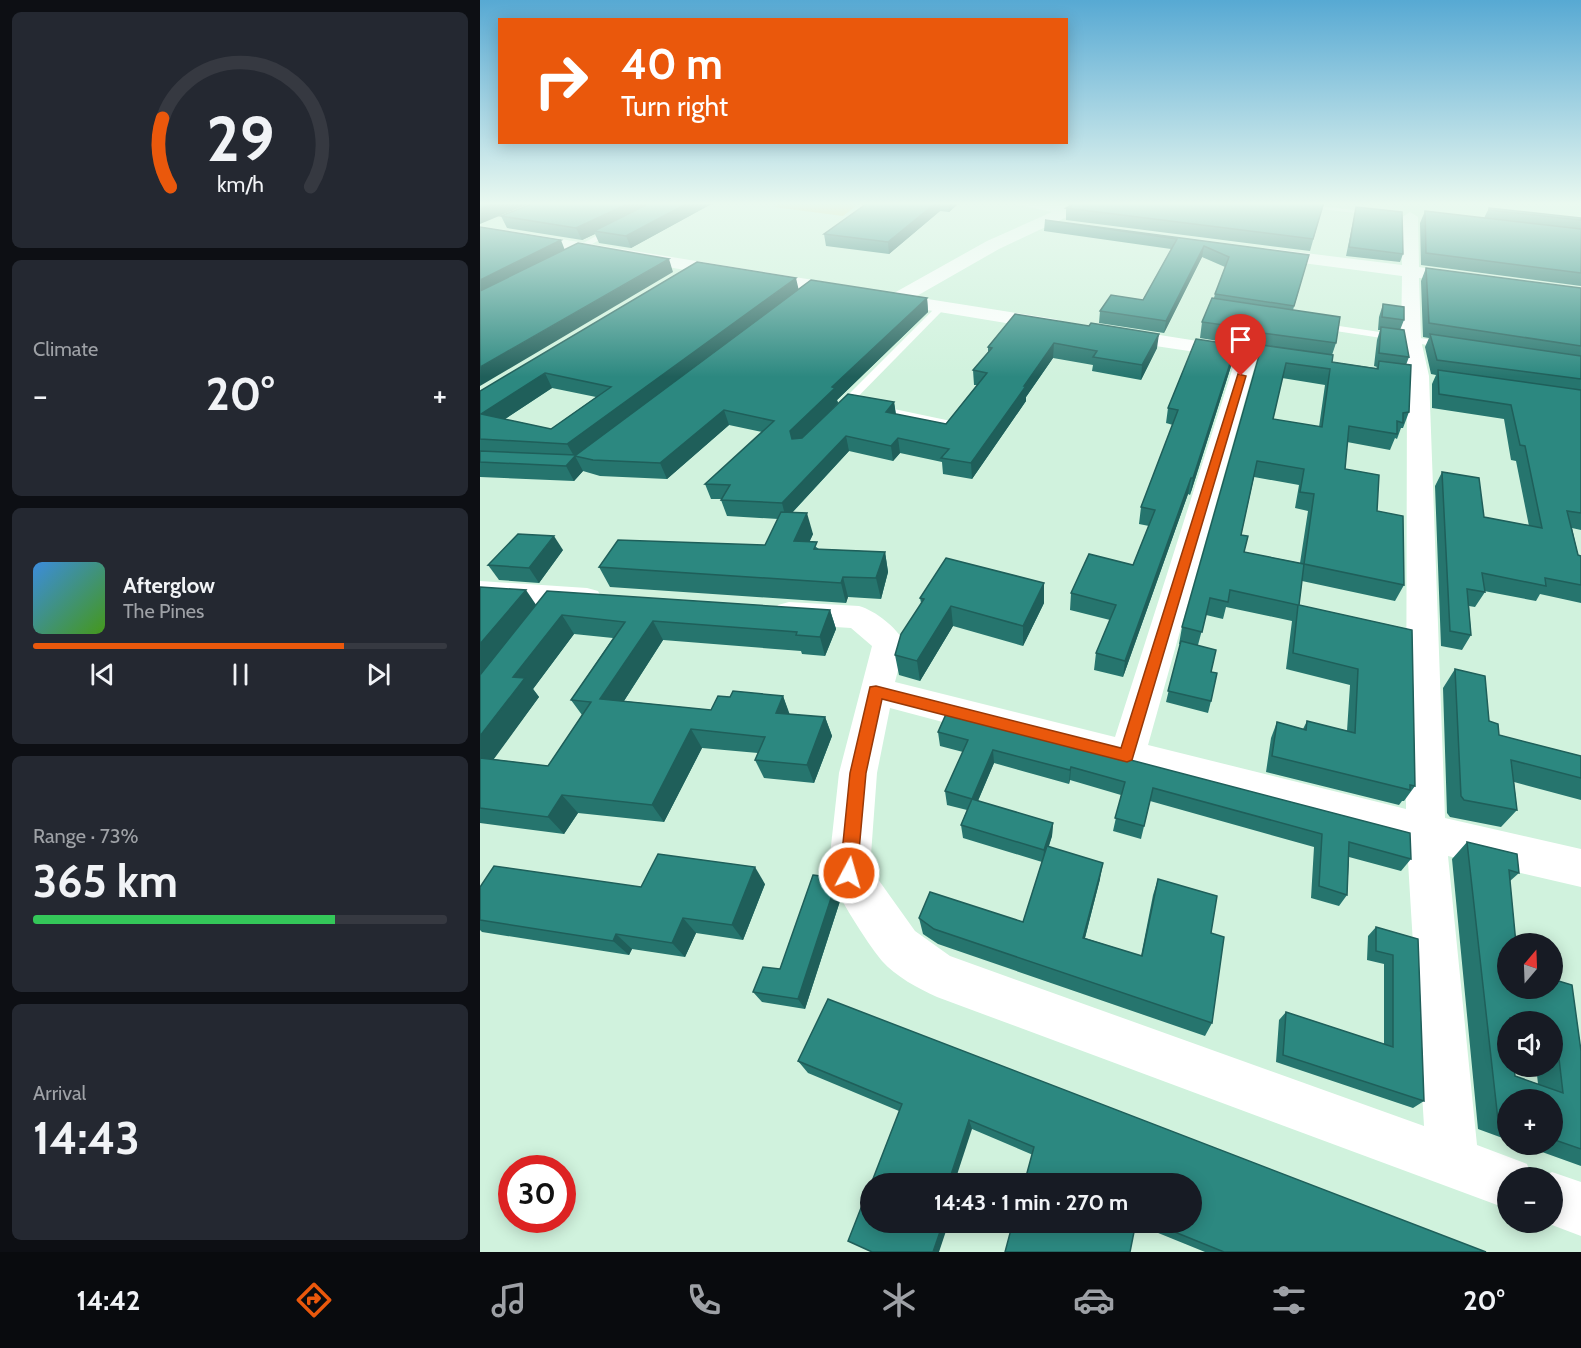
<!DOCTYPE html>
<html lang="en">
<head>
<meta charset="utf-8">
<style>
	:root { --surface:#171b24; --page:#242831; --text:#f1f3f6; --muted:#9ea1a6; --line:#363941; --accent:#ea580c }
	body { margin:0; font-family:Cabin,sans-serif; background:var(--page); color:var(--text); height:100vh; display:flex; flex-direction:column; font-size:22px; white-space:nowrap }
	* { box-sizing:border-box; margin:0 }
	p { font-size:20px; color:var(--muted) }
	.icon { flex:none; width:33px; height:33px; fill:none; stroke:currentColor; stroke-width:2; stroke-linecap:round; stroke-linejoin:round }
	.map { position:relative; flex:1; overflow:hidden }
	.drawer { display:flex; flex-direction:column; gap:12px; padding:12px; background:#0d0f14; width:480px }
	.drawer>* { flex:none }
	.guide { position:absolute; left:18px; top:18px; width:570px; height:126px; border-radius:0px; box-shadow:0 3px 15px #0003; background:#ea580c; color:#fff; overflow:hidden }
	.needle { width:39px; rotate:19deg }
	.tools { position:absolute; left:1017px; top:933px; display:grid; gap:12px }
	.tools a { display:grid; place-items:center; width:66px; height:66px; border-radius:50%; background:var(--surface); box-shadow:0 3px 15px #0003; font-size:30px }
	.speed { position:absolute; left:18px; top:1155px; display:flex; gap:12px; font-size:30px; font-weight:700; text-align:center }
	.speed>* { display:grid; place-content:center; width:78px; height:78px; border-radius:50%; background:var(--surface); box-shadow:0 3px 15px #0003; line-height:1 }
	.speed .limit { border:9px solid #d22; background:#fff; color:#111 }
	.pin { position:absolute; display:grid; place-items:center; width:51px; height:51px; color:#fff; margin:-62px -26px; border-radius:50% 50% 50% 0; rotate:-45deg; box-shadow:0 0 6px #0007 }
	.pin .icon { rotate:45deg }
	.me { position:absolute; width:66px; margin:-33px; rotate:6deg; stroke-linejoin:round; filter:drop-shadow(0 0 4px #0008) }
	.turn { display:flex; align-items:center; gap:21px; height:126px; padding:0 24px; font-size:27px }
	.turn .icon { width:78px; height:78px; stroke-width:2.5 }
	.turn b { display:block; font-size:42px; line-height:51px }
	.big { font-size:45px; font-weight:700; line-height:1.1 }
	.drawer .widget { flex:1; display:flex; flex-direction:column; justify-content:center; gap:9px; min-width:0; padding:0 21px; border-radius:9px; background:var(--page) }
	.drawer .dial { align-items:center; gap:0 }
	.dial svg { height:156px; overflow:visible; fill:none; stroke:var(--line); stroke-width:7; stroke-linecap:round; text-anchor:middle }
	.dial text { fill:var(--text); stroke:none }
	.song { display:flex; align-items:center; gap:18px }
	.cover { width:72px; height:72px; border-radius:9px; background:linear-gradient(135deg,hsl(210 70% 55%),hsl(100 70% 35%)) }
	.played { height:6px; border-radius:3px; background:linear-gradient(90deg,var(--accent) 75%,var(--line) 75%) }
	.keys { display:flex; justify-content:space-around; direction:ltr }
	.heat { display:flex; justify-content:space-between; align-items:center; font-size:33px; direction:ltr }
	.charge { height:9px; border-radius:4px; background:linear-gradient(90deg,#34c759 73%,var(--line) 0) }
	.trip { position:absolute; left:380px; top:1173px; width:342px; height:60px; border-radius:30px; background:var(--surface); box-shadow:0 3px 15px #0003; font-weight:700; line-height:60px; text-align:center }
	.dock { display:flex; height:96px; justify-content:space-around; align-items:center; background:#090b0e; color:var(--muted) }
	.dock .icon { width:42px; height:42px }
	.dock .selected { color:var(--accent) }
	.dock b { font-size:27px; color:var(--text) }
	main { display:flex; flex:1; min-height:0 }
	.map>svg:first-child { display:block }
</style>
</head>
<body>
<main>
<section class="drawer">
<div class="widget dial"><svg viewBox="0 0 100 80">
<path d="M14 69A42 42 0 1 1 86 69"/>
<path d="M14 69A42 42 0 0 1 10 34" stroke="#ea580c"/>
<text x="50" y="56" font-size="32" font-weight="700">29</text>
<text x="50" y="72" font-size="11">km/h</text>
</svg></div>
<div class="widget"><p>Climate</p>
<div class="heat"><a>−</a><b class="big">20°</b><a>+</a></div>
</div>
<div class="widget">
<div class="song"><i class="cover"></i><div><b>Afterglow</b><p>The Pines</p></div></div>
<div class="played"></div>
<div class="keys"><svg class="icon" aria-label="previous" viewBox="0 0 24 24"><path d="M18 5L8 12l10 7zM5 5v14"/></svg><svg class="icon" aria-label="pause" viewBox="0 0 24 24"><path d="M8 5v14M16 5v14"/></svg><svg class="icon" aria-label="next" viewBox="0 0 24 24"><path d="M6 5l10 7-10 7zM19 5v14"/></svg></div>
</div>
<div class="widget"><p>Range · 73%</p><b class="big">365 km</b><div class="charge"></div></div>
<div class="widget"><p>Arrival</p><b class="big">14:43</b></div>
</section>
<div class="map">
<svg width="1101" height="1252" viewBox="0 0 1101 1252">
	<rect width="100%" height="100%" fill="#d0f2dd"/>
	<path fill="#dfd289" d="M303 202H381L363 216 294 207Z"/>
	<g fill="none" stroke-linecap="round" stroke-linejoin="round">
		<g fill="#fff" fill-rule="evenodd">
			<path d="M788 202H807L899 213 895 215 791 204Z"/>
			<path d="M131 228 138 230 101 250 94 248Z"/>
			<path d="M458 305 466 307 363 412H355V408Z"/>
			<path d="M839 323 967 342 972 345 967 348 836 328 834 326Z"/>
			<path d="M395 405 471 421 477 424 471 427 391 410 390 408Z"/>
		</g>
		<g fill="#fff" fill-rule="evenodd">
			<path d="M538 202H565L593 208 596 211 593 214 519 249 435 297 574 319 581 321 584 325 581 329 574 331 0 236V226L414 293 507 241 572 212 540 205Z"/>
			<path d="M930 212 938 217 939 267 955 270 958 274 955 278H939L941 340 949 376 965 818 1101 849V887L968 856 997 1145 1047 1164 1052 1178H1028V1209L457 997C439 989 415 976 402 961 385 940 359 898 348 873L359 773 392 646 371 628 309 624 298 621 294 613 298 605 309 602 379 606C396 611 416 627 425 643L415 682 635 737 756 358 635 340 628 338 625 334 628 330 635 328 775 350 778 354 668 745 926 809 927 376 921 340 922 276 785 258 777 253 785 248 922 265V217ZM410 708 927 845 944 1126 470 956 435 931 390 868 397 773Z"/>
			<path d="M0 581 107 588 118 591 122 599 118 607 107 610 0 603Z"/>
			<path d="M1072 1172 1101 1182V1236L1064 1222H1072V1178H1059Z"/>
		</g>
	</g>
	<g fill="#26756e" fill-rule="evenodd">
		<path d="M235 202 151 248 119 243 115 234 102 240 27 228 21 216Z"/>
		<path d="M389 202H491L489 204 479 203 469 212 460 211 409 254 346 246 344 234Z"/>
		<path d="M585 202H844L830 251 586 220V208L591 205H589L590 202Z"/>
		<path d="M876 207 923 254 920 262 866 256Z"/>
		<path d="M1009 208 1101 218V286L941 265 940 223 945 211 1004 218Z"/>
		<path d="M565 220 829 255 813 310 856 343 852 355V362L896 368 897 367 894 366 897 340 900 330H898L899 317 903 304 924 320 920 330 929 357 926 365 929 412 923 428H921L917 439 915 438 910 450 867 442 865 469 897 511 924 585 915 601 822 581 819 605 932 630 935 786 924 801H922L919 805 786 772 791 738 797 722 823 729 827 721 867 731 870 685 806 669 812 621 746 607 743 619 726 615 718 645 731 672V701L728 713 686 702 700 644H699L702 627 781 350 768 346 720 338 722 322 734 298 735 294 745 267 722 257 684 333 619 323 620 311 663 300 691 249 564 231ZM802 378 845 385 839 427 793 419ZM774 477 819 485 815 508 828 511 820 563 764 552 761 535Z"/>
		<path d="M946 268 1101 288V530L1092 528 1098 555 1101 556V603L1060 594 1056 601 1004 591 1005 592 995 607 989 606 991 635 982 650 961 646 955 486 962 472 1004 517 1049 526 1036 461 1031 460 1024 419 952 408V384L956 375 951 374 945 347 949 338 943 337 941 281Z"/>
		<path d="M319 289 447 298 448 312 357 400 358 403 340 421 414 402 416 414 466 424 497 385H494L493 370 508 352V347L535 314 677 348 661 380 612 371 613 365 573 358 546 397V401L492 479 463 474 462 462 420 453 413 461 369 451 312 513 333 534 329 542 339 549 405 552 408 572 401 599 368 597 366 603 130 587 119 567 285 545 298 519 247 516 241 500V499H231L225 484 282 432 249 425 187 479 120 476 103 471 94 481 0 477V391ZM72 388 116 397 71 429 25 419Z"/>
		<path d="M753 360 710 495 708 494 643 677 614 670 616 653 630 620 590 610 591 593 653 565 669 526 659 524 661 507 693 425 686 423 688 408Z"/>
		<path d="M83 550 59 583 19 580 8 565Z"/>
		<path d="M0 587 56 605 350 610 356 629 345 656 322 654 321 651 183 640 144 701 231 710 250 697 303 696 309 714 345 717 352 736 334 783 284 778 275 760 278 753 222 748 184 822 98 813 84 834 0 823ZM94 634 133 638 91 700 102 715 68 766 13 759 59 697 53 689Z"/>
		<path d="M440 598 564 603 543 646 473 626 440 681 419 675 415 655 441 603Z"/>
		<path d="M975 669 1019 735 1101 756V800L1034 782 1037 810 1021 827 970 817 967 813 963 688Z"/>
		<path d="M467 712 931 859 921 871 869 857 867 895 859 906 831 898 834 847 670 801 661 839 633 831 641 795 590 780 589 784 514 763 498 801 573 823 572 836 569 846 620 879 605 938 661 956 673 895 678 879 731 933 732 1023 725 1036 458 944 443 934 439 918 543 922 562 862 483 838 481 825 487 810 467 805 465 791 483 752 460 746 458 732Z"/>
		<path d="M987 842 1037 854 1039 873 1030 881 1036 944H1028V988H1072V979L1092 985 1101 1051V1166L1040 1144H1072V1100H1028V1140L998 1129 972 859ZM1028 1022H1072V1066H1056L1058 1084 1035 1076 1034 1066H1028Z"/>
		<path d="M285 884 263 940 216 933 205 957 152 949 149 955 2 932 0 930V887H161Z"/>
		<path d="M354 889 360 901 325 1009 282 1002 273 992 300 969Z"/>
		<path d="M896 927 938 939 944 1101 933 1108 796 1062 799 1020 806 1012 904 1044V964L887 960 888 936Z"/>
		<path d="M318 1061 1006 1252H725L656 1224 533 1222H711L492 1129 419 1111 328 1073Z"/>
	</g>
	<g fill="#1f5f5a">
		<path d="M19 202H53L0 224V209Z"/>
		<path d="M152 202H181L114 231 115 234 102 240 96 228Z"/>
		<path d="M210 202H235L151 248 146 236Z"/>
		<path d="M457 202H460V211L409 254 408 242Z"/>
		<path d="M468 202H479V203L469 212Z"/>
		<path d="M81 240 86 253 0 296V280Z"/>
		<path d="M724 246 722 257 684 333 686 321Z"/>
		<path d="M189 259 193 272 0 386V367Z"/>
		<path d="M316 278 319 291 95 456 103 471 94 481 86 466 94 456 87 444Z"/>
		<path d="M447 298 448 312 357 400 358 403 314 446 316 454 310 431 352 387Z"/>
		<path d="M679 334 677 348 661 380 662 365Z"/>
		<path d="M574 343 573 358 546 397V401L492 479 491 463Z"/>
		<path d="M756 345 753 360 710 495 713 478Z"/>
		<path d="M65 373 72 388 10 429 1 414Z"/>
		<path d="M414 402 416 417 406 412Z"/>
		<path d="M244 410 249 425 187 479 180 463Z"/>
		<path d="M366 436 369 451 306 519 302 503Z"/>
		<path d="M418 438 420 453 413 461 411 446Z"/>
		<path d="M711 478 708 494 643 677 645 661Z"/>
		<path d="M327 513 333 534 321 561 314 541Z"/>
		<path d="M74 536 83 550 59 583 49 568Z"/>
		<path d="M405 552 408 572 401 599 396 578Z"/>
		<path d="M363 577 368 597 366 603 361 583Z"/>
		<path d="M564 583V603L543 646V626Z"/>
		<path d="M46 590 59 609 0 682V644Z"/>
		<path d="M471 606 473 626 440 681 437 661Z"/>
		<path d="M350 610 356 629 345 656 340 637Z"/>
		<path d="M82 615 94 634 53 689 59 697 3 774 0 771V736L33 677Z"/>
		<path d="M173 621 183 640 133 718 120 699Z"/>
		<path d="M303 696 310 715 296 713Z"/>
		<path d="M345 717 352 736 334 783 327 765Z"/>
		<path d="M211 729 222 748 184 822 172 805Z"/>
		<path d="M513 750 514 763 493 812 492 799Z"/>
		<path d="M591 767 590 780 589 784 590 770Z"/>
		<path d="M82 795 98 813 84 834 68 817Z"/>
		<path d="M573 823 572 836 563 862 564 850Z"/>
		<path d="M623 863 620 879 601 953 603 938Z"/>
		<path d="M275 867 285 884 263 940 252 925Z"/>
		<path d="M354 889 360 901 325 1009 318 999Z"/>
		<path d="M203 918 216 933 205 957 192 943Z"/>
		<path d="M136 934 152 949 149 955 133 941Z"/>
		<path d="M489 1120 492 1129 474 1184H468Z"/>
		<path d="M462 1226 466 1231 459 1252H453Z"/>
	</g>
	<g fill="#2c8880" stroke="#1f5f5a" stroke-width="1.5" fill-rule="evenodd">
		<path d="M0 202H19L0 209Z"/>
		<path d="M56 202H152L96 228 21 216Z"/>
		<path d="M172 202H210L146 236 114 231Z"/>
		<path d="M389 202H457L408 242 344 234Z"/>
		<path d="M597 202H844L833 239 586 208Z"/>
		<path d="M876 207 922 212 923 254 869 247Z"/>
		<path d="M1009 208 1101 218V220L1009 210Z"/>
		<path d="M945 211 1101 229V273L946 253Z"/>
		<path d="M565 220 829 255 814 306 735 294 749 257 724 246 686 321 620 311 631 295 663 300 697 239Z"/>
		<path d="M0 227 81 240 0 280Z"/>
		<path d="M98 243 189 259 0 367V291Z"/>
		<path d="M217 262 316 278 87 444 0 439V391ZM65 373 131 387 71 429 1 414Z"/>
		<path d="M946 268 1101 288V346L949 323Z"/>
		<path d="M331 280 447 298 352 387 355 388 310 431 312 439 322 438 368 394 414 402 406 412 466 424 507 373 493 370 512 348 508 347 535 314 609 326 611 323 679 334 662 365 613 357 617 351 574 343 544 386H546L491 463 461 458 469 449 418 438 411 446 366 436 302 503 241 500 250 485 225 484 294 421 244 410 180 463 113 460 95 456 86 466 0 462V451L96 455Z"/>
		<path d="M732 298 860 317 856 343 782 333 772 329 722 322Z"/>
		<path d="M903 304 924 307V320L902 317Z"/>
		<path d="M901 327 924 330 929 357 899 353Z"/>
		<path d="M950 334 1101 356V379L957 360Z"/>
		<path d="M716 339 756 345 713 478H711L645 661 616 653 636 605 591 593 609 554 653 565 675 510 661 507 698 410 688 408Z"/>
		<path d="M782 345 853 355 852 362 898 369 899 361 931 365 929 412 923 413V423L917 421V434L869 426 865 469 899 475 897 511 923 516 924 585 824 564 819 605 932 630 935 786 930 785V790L792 756 797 722 826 730 827 721 875 733 878 669 813 653 818 605 750 590 748 602 730 598 722 632 702 627ZM806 363 850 369 842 427 793 419ZM777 461 824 469 820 492 834 494 824 564 764 552 768 536 761 535Z"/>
		<path d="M958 370 1101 390V513L1087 511 1098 555 1101 556V585L1065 578 1066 586 1002 573 1005 592 987 589 991 635 970 631 962 472 999 478 1004 517 1062 528 1045 446 1040 445 1031 405 959 394Z"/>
		<path d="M301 512 327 513 314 541 337 542 334 549 405 552 396 578 363 577 361 583 119 567 138 540 285 545Z"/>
		<path d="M38 534 74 536 49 568 8 565Z"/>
		<path d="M466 558 564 583 543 626 471 606 437 661 415 655 421 634 444 599 440 598Z"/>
		<path d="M0 587 46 590 0 644Z"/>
		<path d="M67 591 350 610 340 637 316 635 317 632 173 621 120 699 231 710 238 696 250 697 253 691 303 696 296 713 345 717 327 765 275 760 285 737 211 729 172 805 82 795 68 817 0 808V758L68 766 111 702 91 700 145 622 82 615 33 677 45 678 0 736V675Z"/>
		<path d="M701 641 736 650 731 672 737 673 731 701 688 691Z"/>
		<path d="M975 669 1005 676 1009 721 1018 724 1019 735 1101 756V778L1031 760 1037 810 984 800 981 796Z"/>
		<path d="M467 712 930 833 931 859 869 842 867 895 839 886 842 834 673 788 664 826 635 818 645 782 591 767 590 770 513 750 492 799 465 791 488 740 458 732Z"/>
		<path d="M492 799 573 823 564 850 481 825Z"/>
		<path d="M987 842 1037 854 1039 873 1029 870 1036 944H1028V988H1072V979L1092 985 1101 1051V1149L1072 1139V1100H1028V1123L1018 1120ZM1030 1018 1042 1022H1072V1031L1076 1033 1083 1093 1035 1076 1034 1066H1028V1022H1030Z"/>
		<path d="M567 846 623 863 603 938 662 956 678 879 737 896 731 933 744 937 732 1023 454 929 439 918 450 892 543 922Z"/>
		<path d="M178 854 275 867 252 925 203 918 192 943 136 934 133 941 0 920V887L14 866 161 887Z"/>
		<path d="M333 875 348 877 354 889 318 999 273 992 283 967 300 969Z"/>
		<path d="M896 927 938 939 944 1101 803 1055 806 1012 913 1047V955L896 951Z"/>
		<path d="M348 999 1006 1252H744L670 1222H711V1184H544L554 1147 489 1120 468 1184H391L422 1104 318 1061Z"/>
		<path d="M390 1185V1222H455L462 1226 453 1252H392L368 1241Z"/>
		<path d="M533 1222H656L650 1252H525Z"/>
	</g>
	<linearGradient id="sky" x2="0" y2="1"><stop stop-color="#57a9d3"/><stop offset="0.54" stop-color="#eaf9f0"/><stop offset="1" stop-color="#eaf9f0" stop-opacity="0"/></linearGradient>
	<rect width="1101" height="377" fill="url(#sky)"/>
	<path fill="#ea580c" stroke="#983908" stroke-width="1.5" d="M758 374 766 376 652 760 647 762 402 699 386 773 377 873 375 879 369 881 362 879 360 873 370 773 390 687 396 686 641 748Z"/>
</svg>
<div class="tools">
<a><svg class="needle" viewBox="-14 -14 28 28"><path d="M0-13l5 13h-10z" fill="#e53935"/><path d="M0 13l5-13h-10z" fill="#9ea1a6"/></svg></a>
<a><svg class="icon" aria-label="sound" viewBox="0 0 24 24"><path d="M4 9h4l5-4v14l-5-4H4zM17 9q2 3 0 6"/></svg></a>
<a>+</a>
<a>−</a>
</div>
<div class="speed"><div class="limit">30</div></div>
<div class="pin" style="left:761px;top:376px;background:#d93025"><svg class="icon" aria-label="arrive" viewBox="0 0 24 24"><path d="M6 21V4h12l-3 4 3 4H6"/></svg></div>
<svg class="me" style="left:369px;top:873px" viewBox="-20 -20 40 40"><circle r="17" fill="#ea580c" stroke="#fff" stroke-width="3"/><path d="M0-11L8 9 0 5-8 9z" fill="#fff"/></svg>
<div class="trip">14:43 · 1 min · 270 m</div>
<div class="guide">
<div class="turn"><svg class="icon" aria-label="right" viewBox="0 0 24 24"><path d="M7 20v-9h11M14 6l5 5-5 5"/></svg><div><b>40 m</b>Turn right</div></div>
</div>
</div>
</main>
<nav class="dock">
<b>14:42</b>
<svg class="icon selected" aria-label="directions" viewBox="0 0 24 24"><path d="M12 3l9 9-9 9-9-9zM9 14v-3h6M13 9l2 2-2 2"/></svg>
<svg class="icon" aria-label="music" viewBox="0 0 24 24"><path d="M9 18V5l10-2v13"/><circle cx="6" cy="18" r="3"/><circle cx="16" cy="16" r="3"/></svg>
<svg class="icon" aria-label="phone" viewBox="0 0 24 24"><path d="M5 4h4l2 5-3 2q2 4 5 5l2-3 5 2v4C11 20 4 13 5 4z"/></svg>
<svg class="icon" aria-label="climate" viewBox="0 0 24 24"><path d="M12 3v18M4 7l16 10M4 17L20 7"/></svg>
<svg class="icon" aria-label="car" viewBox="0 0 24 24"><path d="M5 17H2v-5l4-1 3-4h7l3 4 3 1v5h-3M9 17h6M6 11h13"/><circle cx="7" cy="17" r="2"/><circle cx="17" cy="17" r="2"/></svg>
<svg class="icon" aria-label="filters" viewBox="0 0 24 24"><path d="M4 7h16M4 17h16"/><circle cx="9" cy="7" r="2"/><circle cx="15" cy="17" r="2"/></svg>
<b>20°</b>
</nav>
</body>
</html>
